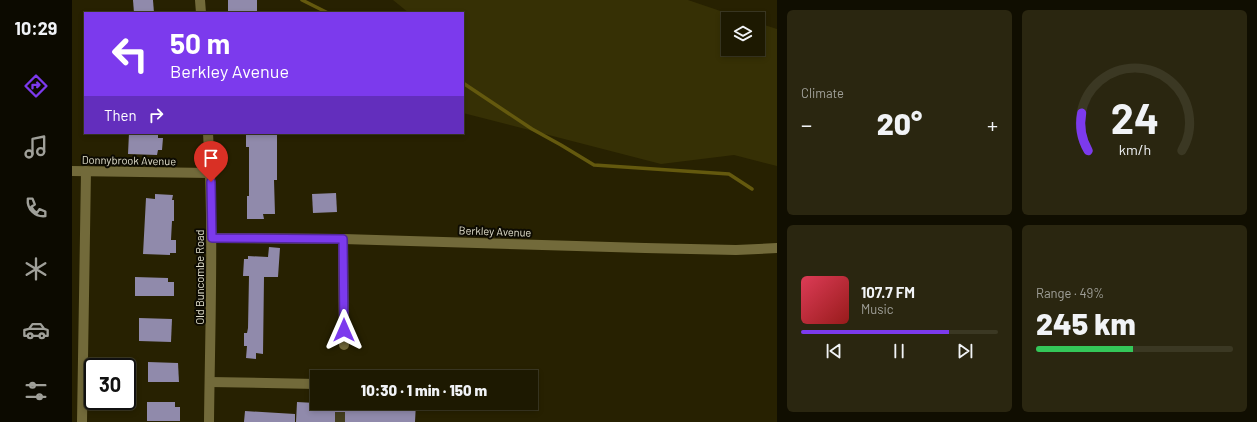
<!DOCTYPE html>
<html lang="en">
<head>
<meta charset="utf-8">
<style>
	:root { --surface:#1d1901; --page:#2a2610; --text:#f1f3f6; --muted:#a0a099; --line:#3b3823; --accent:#7c3aed }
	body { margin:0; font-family:Barlow,sans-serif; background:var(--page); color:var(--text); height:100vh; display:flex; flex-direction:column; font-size:15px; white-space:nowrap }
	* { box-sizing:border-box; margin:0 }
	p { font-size:13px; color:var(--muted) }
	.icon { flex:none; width:22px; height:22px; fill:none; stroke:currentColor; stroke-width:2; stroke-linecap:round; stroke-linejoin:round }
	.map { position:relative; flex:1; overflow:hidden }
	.details { display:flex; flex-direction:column; gap:10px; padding:10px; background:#100e01; width:480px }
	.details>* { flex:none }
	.top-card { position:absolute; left:12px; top:12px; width:380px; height:122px; border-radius:0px; box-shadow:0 2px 6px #0003,0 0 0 1px var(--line); background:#7c3aed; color:#fff; overflow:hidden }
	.tools { position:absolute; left:649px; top:12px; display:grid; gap:8px }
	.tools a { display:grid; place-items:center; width:44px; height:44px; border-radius:0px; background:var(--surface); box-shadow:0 2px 6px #0003,0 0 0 1px var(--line); font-size:20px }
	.speed { position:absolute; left:12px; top:358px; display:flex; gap:8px; font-size:20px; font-weight:700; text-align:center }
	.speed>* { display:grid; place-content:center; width:52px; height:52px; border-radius:50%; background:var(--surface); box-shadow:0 2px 6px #0003,0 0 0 1px var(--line); line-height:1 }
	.speed .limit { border:2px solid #111; border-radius:6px; background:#fff; color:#111 }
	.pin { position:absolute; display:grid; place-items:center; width:34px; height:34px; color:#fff; margin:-41px -17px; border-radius:50% 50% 50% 0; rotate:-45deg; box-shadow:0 0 4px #0007 }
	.pin .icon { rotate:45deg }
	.me { position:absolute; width:44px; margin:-22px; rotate:0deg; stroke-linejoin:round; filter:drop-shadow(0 0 3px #0008) }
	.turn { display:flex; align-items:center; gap:14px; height:84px; padding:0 20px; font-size:18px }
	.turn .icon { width:52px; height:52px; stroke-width:2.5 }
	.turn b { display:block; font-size:28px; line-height:34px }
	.then { display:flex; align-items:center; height:38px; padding:0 20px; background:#0003; gap:8px; font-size:15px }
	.big { font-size:30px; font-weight:800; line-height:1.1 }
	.details .tile { flex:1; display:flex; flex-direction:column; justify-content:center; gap:6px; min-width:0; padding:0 14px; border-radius:6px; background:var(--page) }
	.details .dial { align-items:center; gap:0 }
	.dial svg { height:104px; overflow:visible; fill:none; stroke:var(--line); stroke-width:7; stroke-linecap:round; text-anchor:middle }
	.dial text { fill:var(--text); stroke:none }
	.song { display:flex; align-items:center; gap:12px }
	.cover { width:48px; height:48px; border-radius:6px; background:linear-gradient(135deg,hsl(350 70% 55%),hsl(0 70% 35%)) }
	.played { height:4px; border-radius:2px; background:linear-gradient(90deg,var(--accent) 75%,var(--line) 75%) }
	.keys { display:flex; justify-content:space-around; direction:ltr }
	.heat { display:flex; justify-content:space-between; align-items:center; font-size:22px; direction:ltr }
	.charge { height:6px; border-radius:3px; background:linear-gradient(90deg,#34c759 49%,var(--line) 0) }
	.details .tiles { flex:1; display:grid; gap:10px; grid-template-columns:repeat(2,1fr) }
	.trip { position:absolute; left:238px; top:370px; width:228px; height:40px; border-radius:0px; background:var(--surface); box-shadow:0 2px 6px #0003,0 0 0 1px var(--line); font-weight:800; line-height:40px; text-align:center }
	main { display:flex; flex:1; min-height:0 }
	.menu { display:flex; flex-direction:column; width:72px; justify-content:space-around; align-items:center; background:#0c0a00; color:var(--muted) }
	.menu .icon { width:28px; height:28px }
	.menu .selected { color:var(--accent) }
	.menu b { font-size:18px; color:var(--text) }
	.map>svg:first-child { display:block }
</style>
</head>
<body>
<main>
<nav class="menu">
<b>10:29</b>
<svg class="icon selected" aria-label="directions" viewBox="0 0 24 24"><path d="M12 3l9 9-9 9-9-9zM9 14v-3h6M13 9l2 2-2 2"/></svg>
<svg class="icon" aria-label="music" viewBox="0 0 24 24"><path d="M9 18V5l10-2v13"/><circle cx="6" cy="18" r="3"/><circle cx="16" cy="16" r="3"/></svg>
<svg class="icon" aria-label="phone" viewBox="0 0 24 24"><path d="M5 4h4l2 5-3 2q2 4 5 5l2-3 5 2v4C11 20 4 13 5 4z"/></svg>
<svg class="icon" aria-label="climate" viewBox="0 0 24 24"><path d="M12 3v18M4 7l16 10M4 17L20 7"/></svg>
<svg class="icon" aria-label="car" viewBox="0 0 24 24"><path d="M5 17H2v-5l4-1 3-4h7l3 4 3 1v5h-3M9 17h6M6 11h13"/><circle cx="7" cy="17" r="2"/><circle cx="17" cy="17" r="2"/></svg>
<svg class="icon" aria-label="filters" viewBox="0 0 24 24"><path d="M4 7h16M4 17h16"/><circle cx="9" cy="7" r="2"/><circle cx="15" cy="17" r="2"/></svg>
</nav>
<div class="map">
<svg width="705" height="422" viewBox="0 0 705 422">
	<rect width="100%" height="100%" fill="#272101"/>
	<path fill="#363005" d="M321 0H616L672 19H656V49H686V23L705 29V166L662 155 589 164 391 113V13H337Z"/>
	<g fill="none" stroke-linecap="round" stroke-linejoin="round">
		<g stroke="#64590e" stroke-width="3.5">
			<path d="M230 0 256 13"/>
			<path d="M391 83 460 129 489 145 522 165 657 174 680 189"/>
		</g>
	</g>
	<g fill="#908aab">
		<path d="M61 0H81L82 13H62Z"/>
		<rect x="156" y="0" width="29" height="13"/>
		<path d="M57 133H86V138H91L90 150H86L85 155 56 154Z"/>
		<path d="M174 133H205V180H202L203 214H191L192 219H175V196H177V147H174Z"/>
		<path d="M264 193 265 212 241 213 240 194Z"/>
		<path d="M83 194 101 195 100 200H102V221H100L99 240H104V253H98V255L71 254 74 198 83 199Z"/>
		<path d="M197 247 208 248 206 277H192L191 354 184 353V359L174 358 175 346H172V333H175L176 328 177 276H171L172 259H176V256L196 257Z"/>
		<path d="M63 277 96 278V282H102V296H63Z"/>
		<path d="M67 318 100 319 99 342 67 341Z"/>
		<path d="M76 362 106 363 107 382H76Z"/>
		<path d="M75 402H103V407H108V421H75Z"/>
		<path d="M225 402 262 404 263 408 268 410 272 409 274 405 308 406V403H344L343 422H224Z"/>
		<path d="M173 411 223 414V422H172Z"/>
	</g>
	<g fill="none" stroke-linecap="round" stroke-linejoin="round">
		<path stroke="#433e1f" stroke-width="10" stroke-dasharray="10 5" stroke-linecap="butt" d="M268 422V404"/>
		<g stroke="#726a3a" stroke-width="10">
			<path d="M128 0 129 13"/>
			<path d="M136 133C142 229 138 326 137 422"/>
			<path d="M0 171 138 173"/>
			<path d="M139 238 271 239 573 248 664 250 705 248"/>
			<path d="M271 239 272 345"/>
			<path d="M138 382 245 384"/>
			<path d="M268 404V403"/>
			<path d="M10 422 14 171"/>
		</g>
	</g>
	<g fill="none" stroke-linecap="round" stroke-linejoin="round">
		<g stroke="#51269a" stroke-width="10">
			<path id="route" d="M139 182 140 238 271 239 272 330"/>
		</g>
		<use href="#route" stroke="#7c3aed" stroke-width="7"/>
	</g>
	<g text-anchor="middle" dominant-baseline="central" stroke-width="4" stroke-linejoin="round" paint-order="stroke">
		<g font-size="11" fill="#e1dfcc" stroke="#0d0b02">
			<text transform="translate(57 160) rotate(1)">Donnybrook Avenue</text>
			<text transform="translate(423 231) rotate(2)">Berkley Avenue</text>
			<text transform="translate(127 277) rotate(-90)">Old Buncombe Road</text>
		</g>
	</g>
</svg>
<div class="tools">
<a><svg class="icon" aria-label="layers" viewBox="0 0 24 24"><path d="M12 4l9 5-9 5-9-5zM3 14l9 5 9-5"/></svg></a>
</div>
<div class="speed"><div class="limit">30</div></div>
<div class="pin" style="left:139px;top:182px;background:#d93025"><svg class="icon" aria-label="arrive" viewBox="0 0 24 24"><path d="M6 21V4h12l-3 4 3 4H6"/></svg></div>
<svg class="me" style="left:272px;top:330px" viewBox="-20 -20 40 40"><path d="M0-17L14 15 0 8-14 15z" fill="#7c3aed" stroke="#fff" stroke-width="4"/></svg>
<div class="trip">10:30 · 1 min · 150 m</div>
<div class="top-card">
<div class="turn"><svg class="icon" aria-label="left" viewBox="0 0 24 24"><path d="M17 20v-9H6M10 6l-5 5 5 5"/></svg><div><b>50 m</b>Berkley Avenue</div></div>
<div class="then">Then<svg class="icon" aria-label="right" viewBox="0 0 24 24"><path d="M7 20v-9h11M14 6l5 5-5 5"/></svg></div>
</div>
</div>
<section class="details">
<div class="tiles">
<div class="tile"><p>Climate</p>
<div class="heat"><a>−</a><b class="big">20°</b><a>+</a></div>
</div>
<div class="tile dial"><svg viewBox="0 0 100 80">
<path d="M14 69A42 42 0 1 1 86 69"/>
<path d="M14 69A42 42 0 0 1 9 40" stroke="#7c3aed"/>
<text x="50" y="56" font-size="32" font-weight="700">24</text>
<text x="50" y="72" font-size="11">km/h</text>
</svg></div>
<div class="tile">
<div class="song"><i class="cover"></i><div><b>107.7 FM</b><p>Music</p></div></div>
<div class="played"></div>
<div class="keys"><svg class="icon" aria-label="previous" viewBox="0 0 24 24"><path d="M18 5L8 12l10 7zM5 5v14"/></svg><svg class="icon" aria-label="pause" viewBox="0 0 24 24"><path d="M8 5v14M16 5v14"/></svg><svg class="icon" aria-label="next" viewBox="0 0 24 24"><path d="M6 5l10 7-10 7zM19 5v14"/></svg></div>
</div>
<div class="tile"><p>Range · 49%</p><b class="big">245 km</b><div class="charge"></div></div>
</div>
</section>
</main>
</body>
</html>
